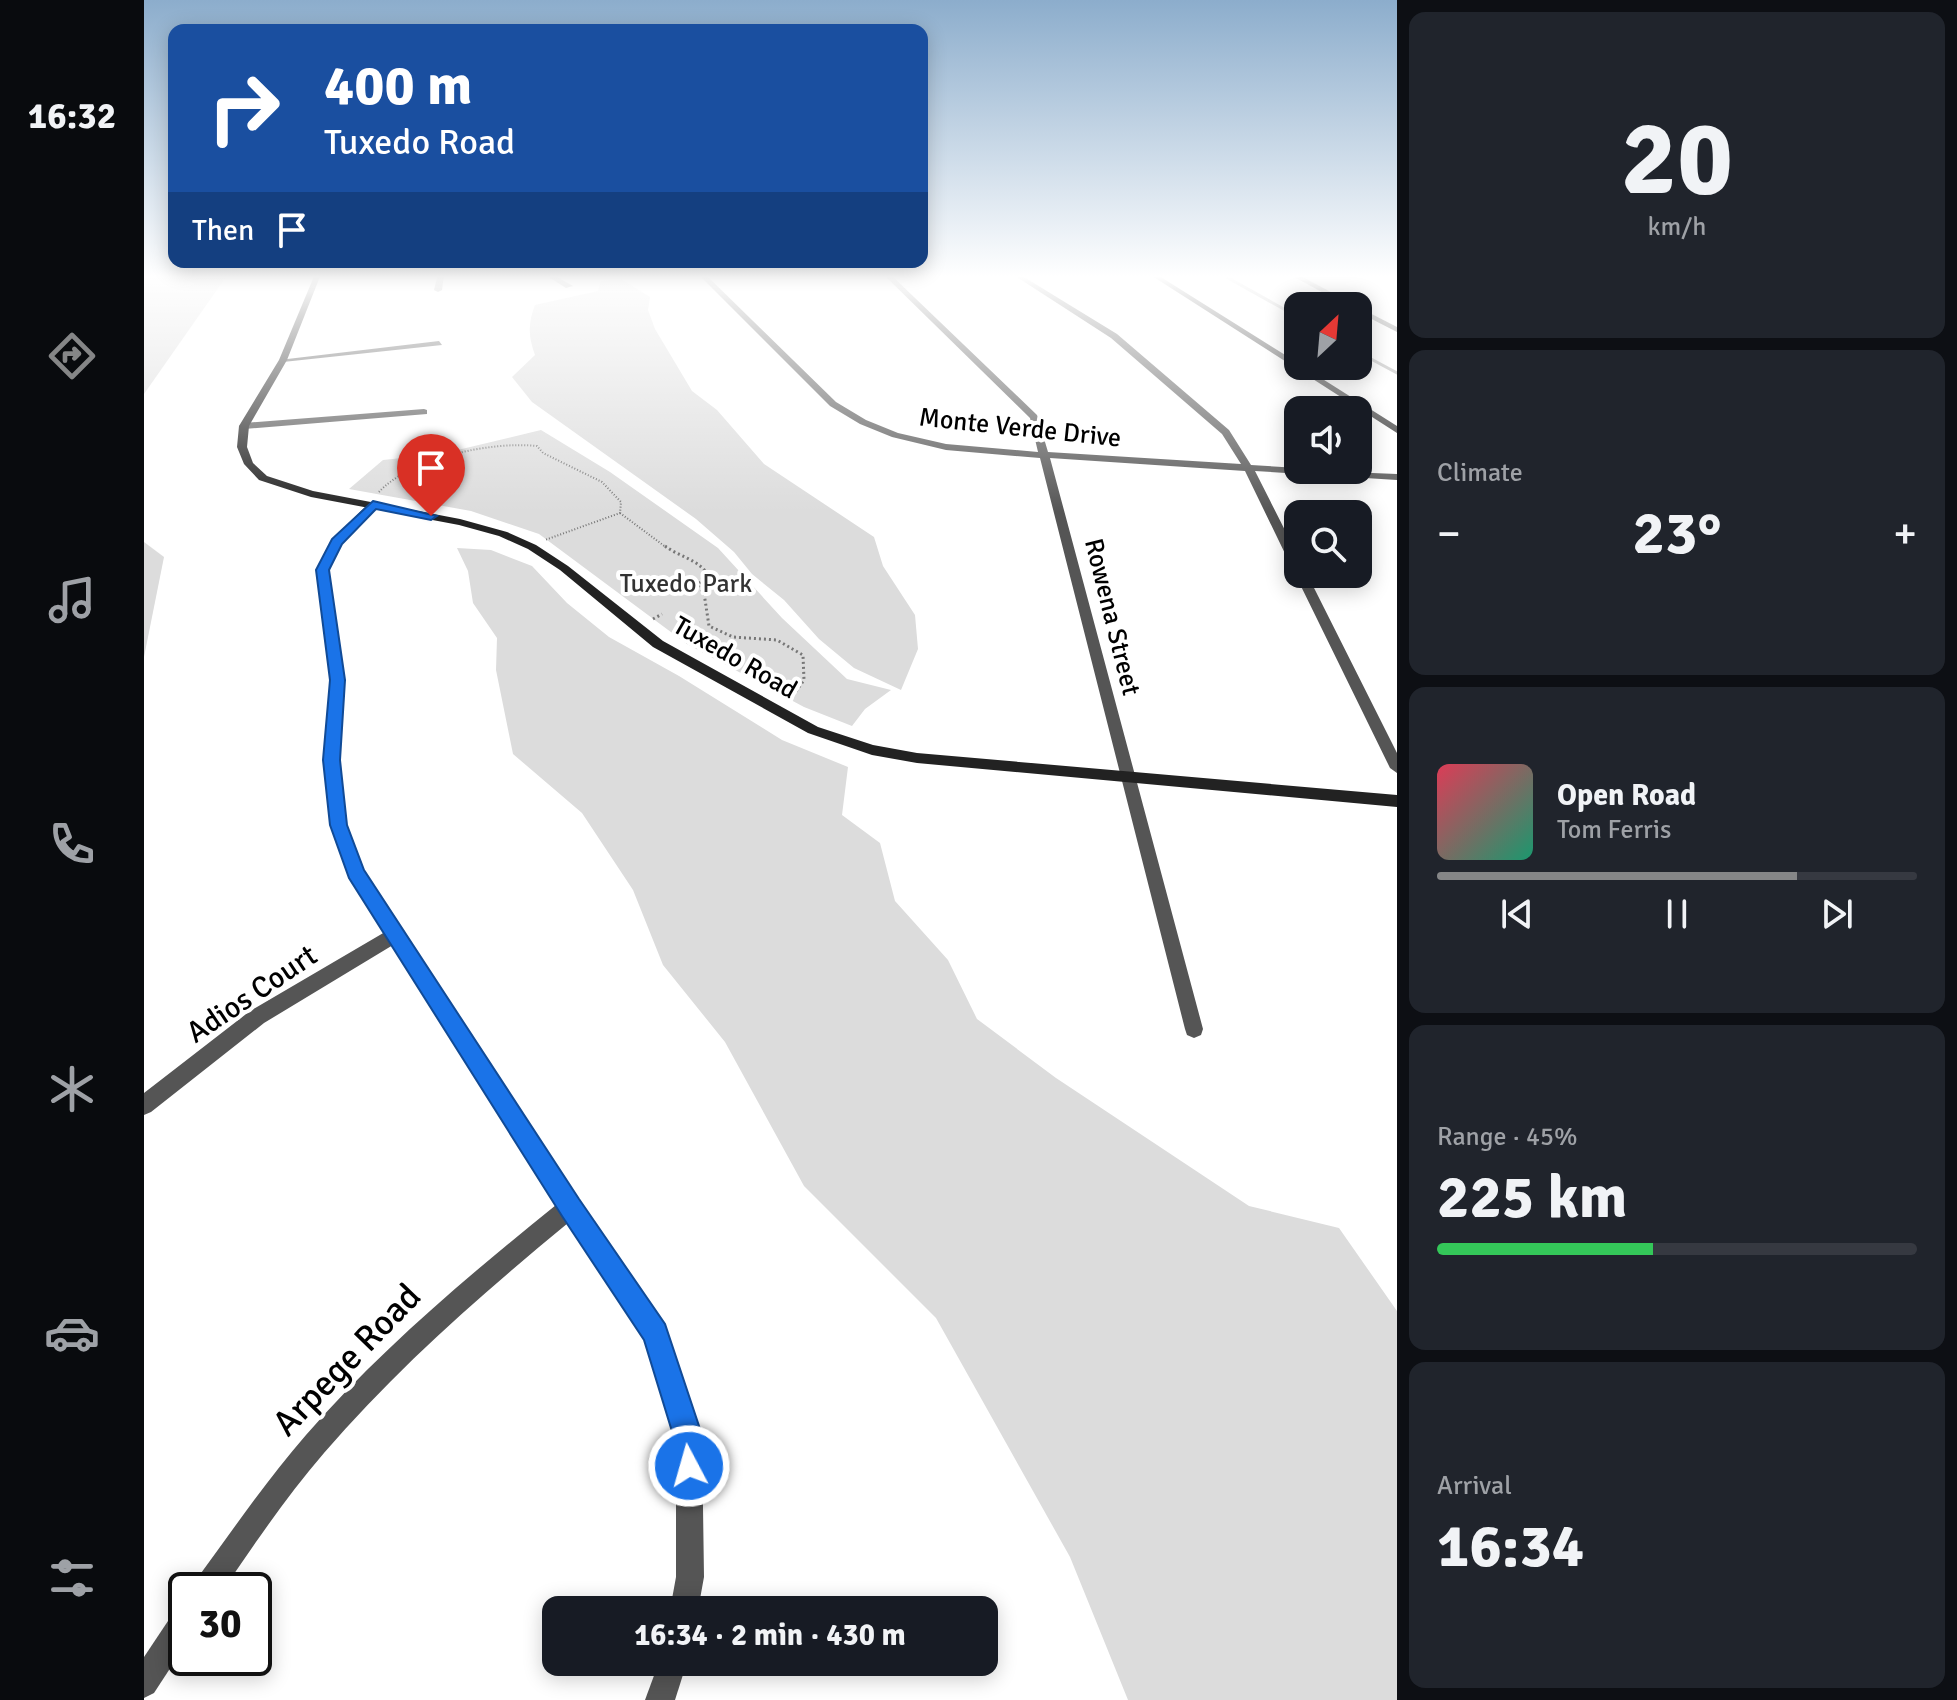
<!DOCTYPE html>
<html lang="en">
<head>
<meta charset="utf-8">
<style>
	:root { --surface:#171b24; --page:#20242c; --text:#f1f3f6; --muted:#9ea1a6; --line:#363941; --accent:#858687 }
	body { margin:0; font-family:Signika,sans-serif; background:var(--page); color:var(--text); height:100vh; display:flex; flex-direction:column; font-size:30px; white-space:nowrap }
	* { box-sizing:border-box; margin:0 }
	p { font-size:26px; color:var(--muted) }
	.icon { flex:none; width:44px; height:44px; fill:none; stroke:currentColor; stroke-width:2; stroke-linecap:round; stroke-linejoin:round }
	.map { position:relative; flex:1; overflow:hidden }
	.side { display:flex; flex-direction:column; gap:12px; padding:12px; background:#0d0f14; width:560px }
	.side>* { flex:none }
	.guide { position:absolute; left:24px; top:24px; width:760px; height:244px; border-radius:16px; box-shadow:0 4px 20px #0003; background:#1a4fa0; color:#fff; overflow:hidden }
	.needle { width:52px; rotate:26deg }
	.fabs { position:absolute; left:1140px; top:292px; display:grid; gap:16px }
	.fabs a { display:grid; place-items:center; width:88px; height:88px; border-radius:16px; background:var(--surface); box-shadow:0 4px 20px #0003; font-size:40px }
	.speed { position:absolute; left:24px; top:1572px; display:flex; gap:16px; font-size:40px; font-weight:700; text-align:center }
	.speed>* { display:grid; place-content:center; width:104px; height:104px; border-radius:50%; background:var(--surface); box-shadow:0 4px 20px #0003; line-height:1 }
	.speed .limit { border:4px solid #111; border-radius:12px; background:#fff; color:#111 }
	.pin { position:absolute; display:grid; place-items:center; width:68px; height:68px; color:#fff; margin:-82px -34px; border-radius:50% 50% 50% 0; rotate:-45deg; box-shadow:0 0 8px #0007 }
	.pin .icon { rotate:45deg }
	.me { position:absolute; width:88px; margin:-44px; rotate:354deg; stroke-linejoin:round; filter:drop-shadow(0 0 6px #0008) }
	.turn { display:flex; align-items:center; gap:28px; height:168px; padding:0 24px; font-size:36px }
	.turn .icon { width:104px; height:104px; stroke-width:2.5 }
	.turn b { display:block; font-size:56px; line-height:68px }
	.then { display:flex; align-items:center; height:76px; padding:0 24px; background:#0003; gap:16px; font-size:30px }
	.big { font-size:60px; font-weight:700; line-height:1.1 }
	.side .widget { flex:1; display:flex; flex-direction:column; justify-content:center; gap:12px; min-width:0; padding:0 28px; border-radius:16px; background:var(--page) }
	.side .dial { align-items:center; gap:0 }
	.dial b { font-size:104px; line-height:1 }
	.song { display:flex; align-items:center; gap:24px }
	.cover { width:96px; height:96px; border-radius:12px; background:linear-gradient(135deg,hsl(350 70% 55%),hsl(160 70% 35%)) }
	.played { height:8px; border-radius:4px; background:linear-gradient(90deg,var(--accent) 75%,var(--line) 75%) }
	.keys { display:flex; justify-content:space-around; direction:ltr }
	.heat { display:flex; justify-content:space-between; align-items:center; font-size:44px; direction:ltr }
	.charge { height:12px; border-radius:6px; background:linear-gradient(90deg,#34c759 45%,var(--line) 0) }
	.trip { position:absolute; left:398px; top:1596px; width:456px; height:80px; border-radius:16px; background:var(--surface); box-shadow:0 4px 20px #0003; font-weight:700; line-height:80px; text-align:center }
	main { display:flex; flex:1; min-height:0 }
	.tab-bar { display:flex; flex-direction:column; width:144px; justify-content:space-around; align-items:center; background:#090b0e; color:var(--muted) }
	.tab-bar .icon { width:56px; height:56px }
	.tab-bar .active { color:var(--accent) }
	.tab-bar b { font-size:36px; color:var(--text) }
	.map>svg:first-child { display:block }
</style>
</head>
<body>
<main>
<nav class="tab-bar">
<b>16:32</b>
<svg class="icon active" aria-label="directions" viewBox="0 0 24 24"><path d="M12 3l9 9-9 9-9-9zM9 14v-3h6M13 9l2 2-2 2"/></svg>
<svg class="icon" aria-label="music" viewBox="0 0 24 24"><path d="M9 18V5l10-2v13"/><circle cx="6" cy="18" r="3"/><circle cx="16" cy="16" r="3"/></svg>
<svg class="icon" aria-label="phone" viewBox="0 0 24 24"><path d="M5 4h4l2 5-3 2q2 4 5 5l2-3 5 2v4C11 20 4 13 5 4z"/></svg>
<svg class="icon" aria-label="climate" viewBox="0 0 24 24"><path d="M12 3v18M4 7l16 10M4 17L20 7"/></svg>
<svg class="icon" aria-label="car" viewBox="0 0 24 24"><path d="M5 17H2v-5l4-1 3-4h7l3 4 3 1v5h-3M9 17h6M6 11h13"/><circle cx="7" cy="17" r="2"/><circle cx="17" cy="17" r="2"/></svg>
<svg class="icon" aria-label="filters" viewBox="0 0 24 24"><path d="M4 7h16M4 17h16"/><circle cx="9" cy="7" r="2"/><circle cx="15" cy="17" r="2"/></svg>
</nav>
<div class="map">
<svg width="1253" height="1700" viewBox="0 0 1253 1700">
	<rect width="100%" height="100%" fill="#fff"/>
	<g fill="#dcdcdc">
		<path d="M4 274H84L0 394V276Z"/>
		<path d="M477 279 506 297 504 310 511 329 548 391 573 410 620 464 730 537 739 566 771 615 774 649 757 690 710 668 675 639 640 600 608 574 590 552 552 519 388 402 368 377 391 355C384 336 384 323 391 305L454 291 457 281Z"/>
		<path d="M397 430 466 472 574 548 638 618 703 679 747 690 721 709 708 726 660 707 543 644 395 534 327 511 205 489 239 460 297 454Z"/>
		<path d="M0 542 20 557 0 657Z"/>
		<path d="M313 548 347 550 388 566 423 603 465 637 535 676 638 740 704 767 698 815 736 843 751 901 804 960 833 1019 912 1078 1105 1206 1195 1228 1253 1311V1700H984L926 1557 792 1318 660 1186 581 1042 519 965 489 890 438 813 369 754 352 670 353 638 329 603 324 571Z"/>
	</g>
	<g fill="none" stroke-linecap="round" stroke-linejoin="round">
		<g stroke="#a3a3a3" stroke-width="3">
			<path d="M1077 274 1154 317"/>
			<path d="M1214 352 1253 373"/>
		</g>
		<g stroke="#777" stroke-width="2" stroke-dasharray="1 2" stroke-linecap="butt">
			<path d="M235 492C266 458 348 441 393 446L399 453 458 482 477 502 476 513 401 540"/>
			<path d="M476 513 523 548"/>
		</g>
		<g stroke="#777" stroke-width="3" stroke-dasharray="2 3" stroke-linecap="butt">
			<path d="M521 546C534 556 552 559 562 572L554 586 560 593 565 626 589 637 633 640 659 655 660 680 646 700"/>
			<path d="M509 619 518 614"/>
		</g>
		<g fill="#555" fill-rule="evenodd">
			<path d="M294 274H300L298 290 294 292 290 290Z"/>
			<path d="M400 274H408L429 286 422 288Z"/>
			<path d="M554 274H561L692 402 722 420 754 433 802 444 894 452 886 418 739 274H746L893 415 904 452 1097 464 1078 434 967 338 868 274H875L973 334 1085 430 1107 465 1154 468V470L1253 474V480L1111 471 1154 556V574H1163L1253 753V773L1246 768 1151 574 1154 571 1148 568 1101 471 906 458 1059 1029 1057 1035 1050 1038 1043 1035 1041 1029 896 458 802 450 748 437 716 424 686 406Z"/>
			<path d="M1145 274H1153L1213 306H1203Z"/>
			<path d="M1214 307 1253 327V332L1214 312Z"/>
			<path d="M295 341 298 345 139 362 135 360Z"/>
			<path d="M280 409 283 410V414L100 429 95 426 100 423Z"/>
			<path d="M225 503 234 505 197 543 184 570 200 680 195 760 202 825 219 871 434 1199 519 1325 558 1438 560 1577 554 1610H526L532 1577V1438L501 1339 424 1223C338 1294 253 1368 180 1453 143 1496 111 1543 79 1590H48L52 1580C88 1531 122 1481 162 1435 237 1349 324 1276 412 1205L249 945 120 1023 7 1112 0 1115V1093L106 1011 241 932 204 873 186 825 181 760 186 680 172 570 188 540Z"/>
			<path d="M42 1605V1644L10 1693 0 1698V1657L32 1609Z"/>
			<path d="M515 1662H543L531 1700H501Z"/>
		</g>
		<g fill="#222" fill-rule="evenodd">
			<path d="M171 274H177L143 360 105 426 103 447 109 463 123 476 169 491 316 519 363 532 392 545 424 566 519 641 674 727 729 745 773 753 1253 795V807L773 763 728 755 664 733 509 647 416 570 384 549 355 536 315 525 167 497 115 480 100 464 93 447 95 426 135 360Z"/>
			<path d="M1005 274H1012L1154 363V366H1158L1253 426V433Z"/>
		</g>
	</g>
	<linearGradient id="sky" x2="0" y2="1"><stop stop-color="#8cadcc"/><stop offset="0.54" stop-color="#fff"/><stop offset="1" stop-color="#fff" stop-opacity="0"/></linearGradient>
	<rect width="1253" height="512" fill="url(#sky)"/>
	<path fill="#1a73e8" stroke="#114b97" stroke-width="2" d="M229 501 293 516 287 520 232 509 198 544 185 570 201 680 196 760 203 825 220 870 435 1199 521 1324 559 1438 560 1466 555 1476 545 1481 535 1476 530 1466V1438L500 1340 418 1216 205 878 186 825 179 760 186 680 172 570 188 539Z"/>
	<g text-anchor="middle" dominant-baseline="central" stroke-width="8" stroke-linejoin="round" paint-order="stroke">
		<g font-size="26" fill="#000" stroke="#fff">
			<text transform="translate(876 428) rotate(6)">Monte Verde Drive</text>
			<text transform="translate(968 617) rotate(76)">Rowena Street</text>
			<text transform="translate(591 658) rotate(30)">Tuxedo Road</text>
		</g>
		<g font-size="26" fill="#333" stroke="#fff">
			<text x="542" y="584">Tuxedo Park</text>
		</g>
		<g font-size="30" fill="#000" stroke="#fff">
			<text transform="translate(108 994) rotate(-34)">Adios Court</text>
		</g>
		<g font-size="36" fill="#000" stroke="#fff">
			<text transform="translate(203 1360) rotate(-46)">Arpege Road</text>
		</g>
	</g>
</svg>
<div class="fabs">
<a><svg class="needle" viewBox="-14 -14 28 28"><path d="M0-13l5 13h-10z" fill="#e53935"/><path d="M0 13l5-13h-10z" fill="#9ea1a6"/></svg></a>
<a><svg class="icon" aria-label="sound" viewBox="0 0 24 24"><path d="M4 9h4l5-4v14l-5-4H4zM17 9q2 3 0 6"/></svg></a>
<a><svg class="icon" aria-label="search" viewBox="0 0 24 24"><circle cx="10" cy="10" r="6"/><path d="M15 15l6 6"/></svg></a>
</div>
<div class="speed"><div class="limit">30</div></div>
<div class="pin" style="left:287px;top:516px;background:#d93025"><svg class="icon" aria-label="arrive" viewBox="0 0 24 24"><path d="M6 21V4h12l-3 4 3 4H6"/></svg></div>
<svg class="me" style="left:545px;top:1466px" viewBox="-20 -20 40 40"><circle r="17" fill="#1a73e8" stroke="#fff" stroke-width="3"/><path d="M0-11L8 9 0 5-8 9z" fill="#fff"/></svg>
<div class="trip">16:34 · 2 min · 430 m</div>
<div class="guide">
<div class="turn"><svg class="icon" aria-label="right" viewBox="0 0 24 24"><path d="M7 20v-9h11M14 6l5 5-5 5"/></svg><div><b>400 m</b>Tuxedo Road</div></div>
<div class="then">Then<svg class="icon" aria-label="arrive" viewBox="0 0 24 24"><path d="M6 21V4h12l-3 4 3 4H6"/></svg></div>
</div>
</div>
<section class="side">
<div class="widget dial"><b>20</b><p>km/h</p></div>
<div class="widget"><p>Climate</p>
<div class="heat"><a>−</a><b class="big">23°</b><a>+</a></div>
</div>
<div class="widget">
<div class="song"><i class="cover"></i><div><b>Open Road</b><p>Tom Ferris</p></div></div>
<div class="played"></div>
<div class="keys"><svg class="icon" aria-label="previous" viewBox="0 0 24 24"><path d="M18 5L8 12l10 7zM5 5v14"/></svg><svg class="icon" aria-label="pause" viewBox="0 0 24 24"><path d="M8 5v14M16 5v14"/></svg><svg class="icon" aria-label="next" viewBox="0 0 24 24"><path d="M6 5l10 7-10 7zM19 5v14"/></svg></div>
</div>
<div class="widget"><p>Range · 45%</p><b class="big">225 km</b><div class="charge"></div></div>
<div class="widget"><p>Arrival</p><b class="big">16:34</b></div>
</section>
</main>
</body>
</html>
